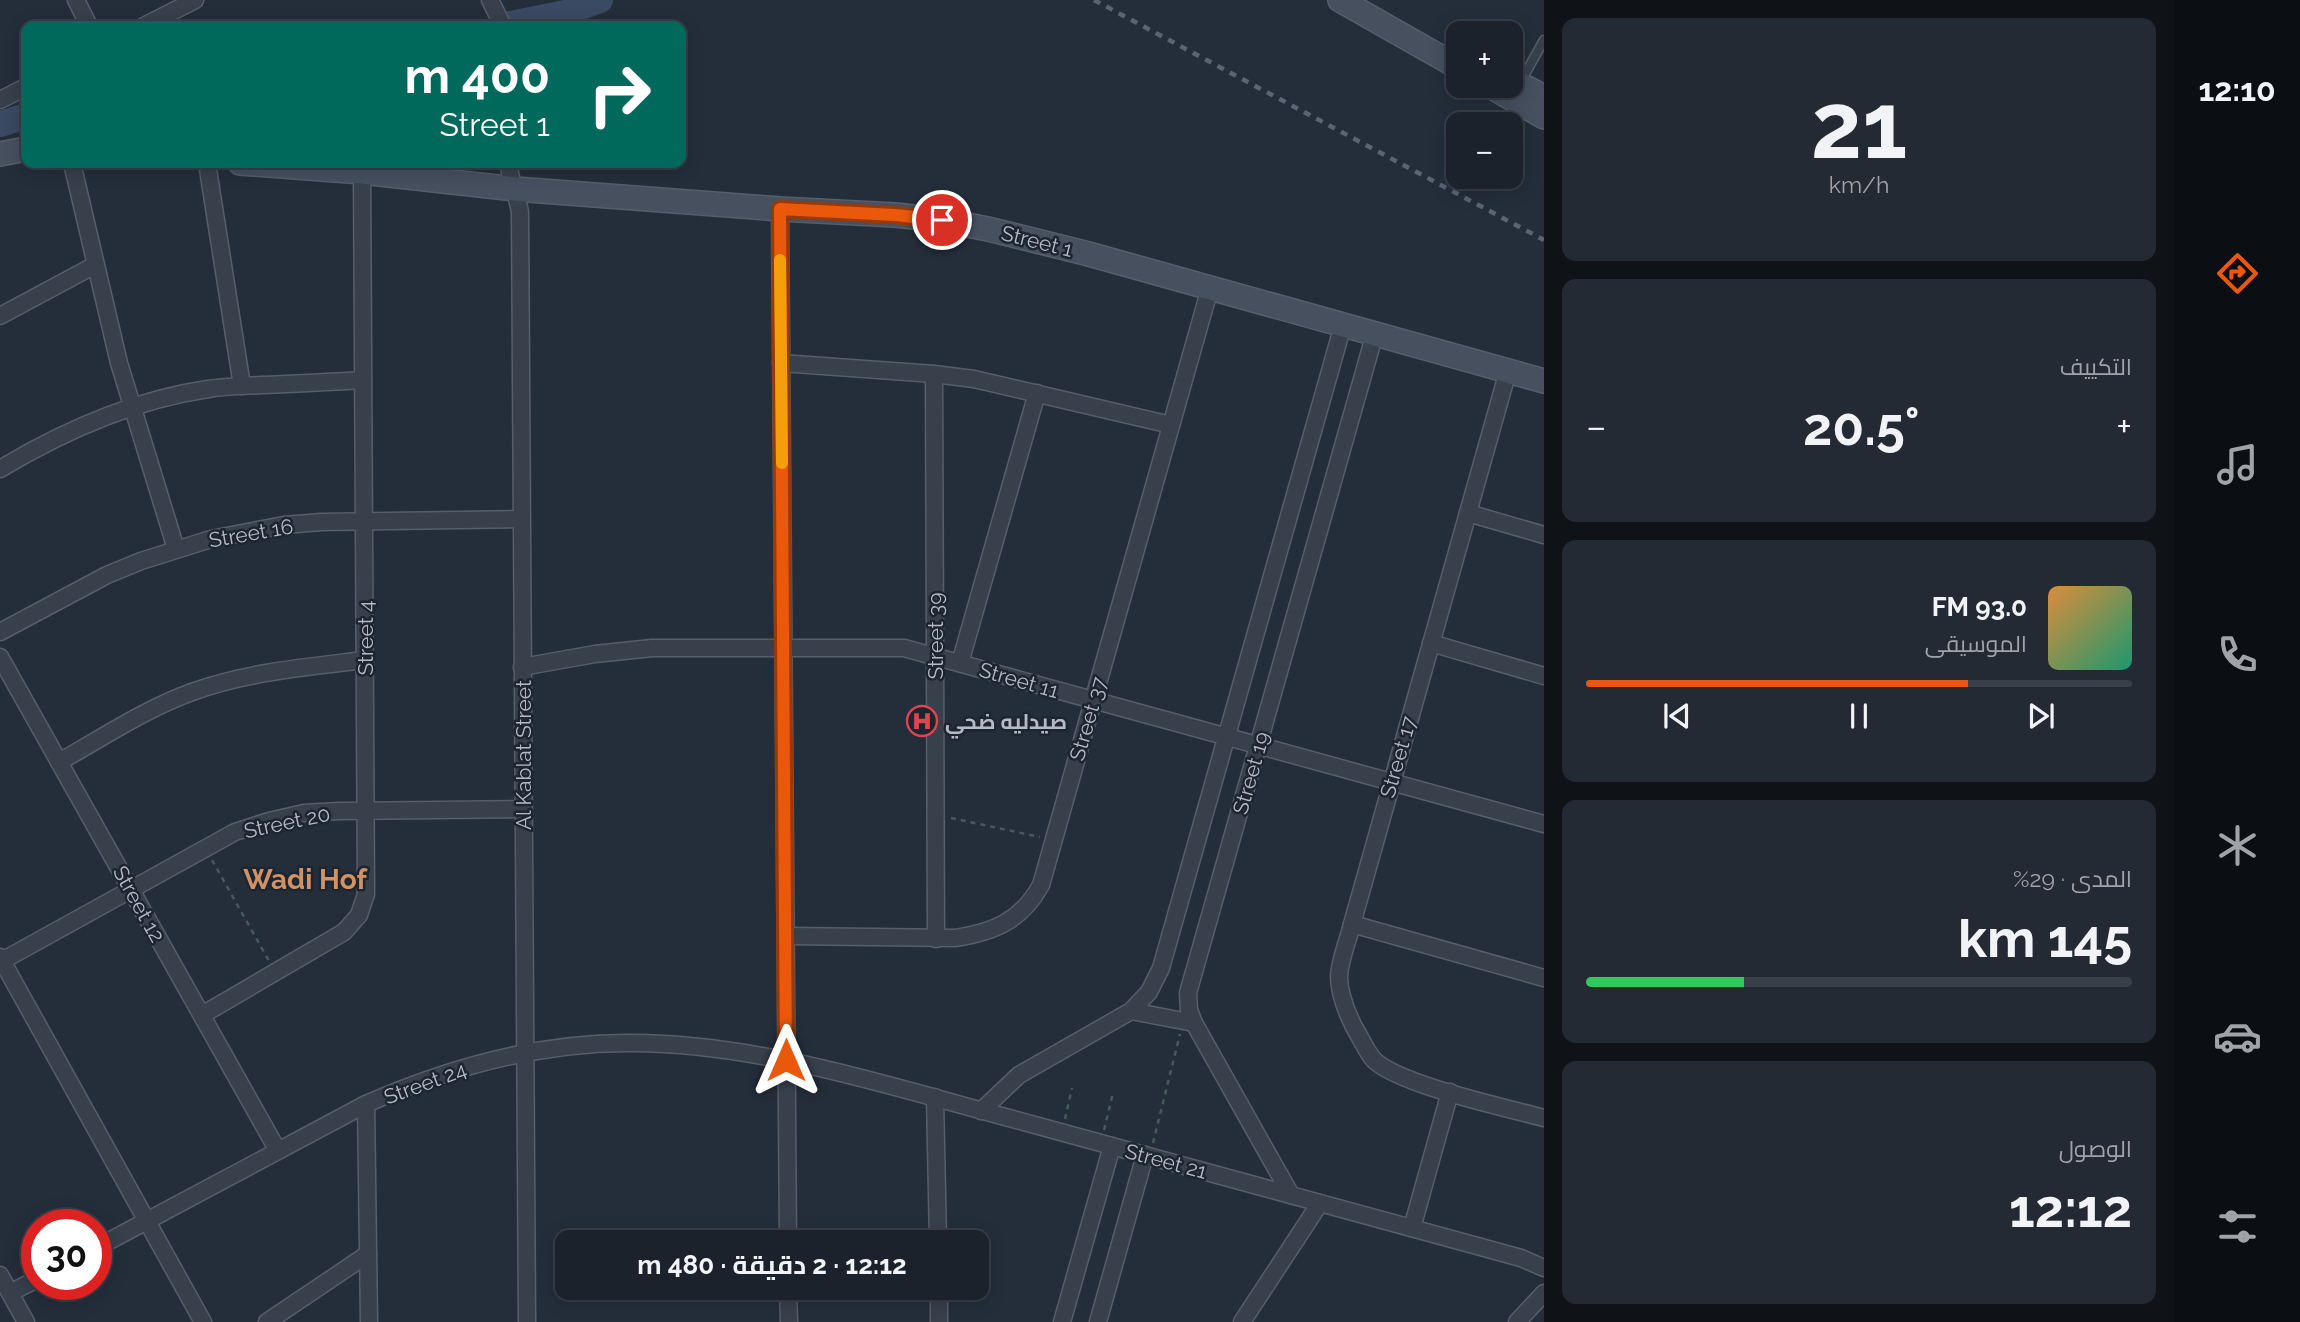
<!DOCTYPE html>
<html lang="ar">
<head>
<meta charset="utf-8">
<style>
	:root { --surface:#1b222c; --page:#242a34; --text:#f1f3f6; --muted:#a0a4a9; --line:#393f48; --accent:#ea580c }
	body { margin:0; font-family:Raleway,Cairo,sans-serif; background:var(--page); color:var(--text); direction:rtl; height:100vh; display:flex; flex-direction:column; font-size:26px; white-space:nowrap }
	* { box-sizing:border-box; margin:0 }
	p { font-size:23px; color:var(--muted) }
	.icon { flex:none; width:38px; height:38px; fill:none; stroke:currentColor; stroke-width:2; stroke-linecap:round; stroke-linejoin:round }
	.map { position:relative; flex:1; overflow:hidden; direction:ltr }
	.sheet { display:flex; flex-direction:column; gap:18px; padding:18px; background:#0f1318; width:630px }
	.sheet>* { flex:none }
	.top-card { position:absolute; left:21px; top:21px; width:665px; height:147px; border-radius:14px; box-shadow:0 4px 18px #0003,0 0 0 2px var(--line); direction:rtl; background:#00695c; color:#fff; overflow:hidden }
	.tools { position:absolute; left:1446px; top:21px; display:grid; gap:14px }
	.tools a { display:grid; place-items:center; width:77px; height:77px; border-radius:14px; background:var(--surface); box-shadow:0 4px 18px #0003,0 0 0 2px var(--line); font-size:35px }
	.speed { position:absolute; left:21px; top:1209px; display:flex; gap:14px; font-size:35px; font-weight:700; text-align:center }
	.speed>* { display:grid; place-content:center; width:91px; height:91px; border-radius:50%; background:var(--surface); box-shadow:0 4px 18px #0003,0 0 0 2px var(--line); line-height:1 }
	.speed .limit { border:10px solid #d22; background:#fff; color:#111 }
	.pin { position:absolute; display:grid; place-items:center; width:60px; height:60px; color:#fff; margin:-30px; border:4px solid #fff; border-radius:50%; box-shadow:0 2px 7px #0007 }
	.me { position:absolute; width:77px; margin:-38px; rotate:0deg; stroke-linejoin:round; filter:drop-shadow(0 0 5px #0008) }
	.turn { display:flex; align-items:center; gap:24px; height:147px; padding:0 21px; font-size:32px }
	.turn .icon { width:91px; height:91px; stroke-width:2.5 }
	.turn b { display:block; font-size:49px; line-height:60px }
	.big { font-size:52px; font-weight:700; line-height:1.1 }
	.sheet .card { flex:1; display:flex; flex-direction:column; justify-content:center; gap:10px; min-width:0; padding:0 24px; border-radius:14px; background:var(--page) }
	.sheet .dial { align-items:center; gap:0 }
	.dial b { font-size:91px; line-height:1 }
	.song { display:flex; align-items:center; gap:21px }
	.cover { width:84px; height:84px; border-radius:10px; background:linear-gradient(135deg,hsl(30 70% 55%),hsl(160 70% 35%)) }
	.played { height:7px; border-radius:4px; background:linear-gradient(90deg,var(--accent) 70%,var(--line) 70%) }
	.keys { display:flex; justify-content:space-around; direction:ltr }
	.heat { display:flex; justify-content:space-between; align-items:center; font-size:38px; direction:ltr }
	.charge { height:10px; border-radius:5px; background:linear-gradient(90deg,#34c759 29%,var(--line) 0) }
	.trip { position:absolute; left:555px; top:1230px; width:434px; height:70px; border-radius:14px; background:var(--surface); box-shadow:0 4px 18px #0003,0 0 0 2px var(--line); font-weight:700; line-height:70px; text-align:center; direction:rtl }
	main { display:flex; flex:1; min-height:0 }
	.dock { display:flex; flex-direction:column; width:126px; justify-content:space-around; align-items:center; background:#0b0e12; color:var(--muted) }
	.dock .icon { width:49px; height:49px }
	.dock .active { color:var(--accent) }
	.dock b { font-size:32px; color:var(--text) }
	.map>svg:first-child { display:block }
</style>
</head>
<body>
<main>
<nav class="dock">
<b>12:10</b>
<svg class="icon active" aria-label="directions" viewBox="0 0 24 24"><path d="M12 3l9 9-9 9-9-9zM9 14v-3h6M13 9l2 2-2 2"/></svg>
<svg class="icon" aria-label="music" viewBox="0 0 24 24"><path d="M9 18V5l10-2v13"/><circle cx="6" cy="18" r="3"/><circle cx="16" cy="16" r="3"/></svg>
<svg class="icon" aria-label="phone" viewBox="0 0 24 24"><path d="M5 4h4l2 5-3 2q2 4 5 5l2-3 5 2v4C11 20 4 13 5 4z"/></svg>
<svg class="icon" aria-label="climate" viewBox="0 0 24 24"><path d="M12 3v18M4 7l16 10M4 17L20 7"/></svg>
<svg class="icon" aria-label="car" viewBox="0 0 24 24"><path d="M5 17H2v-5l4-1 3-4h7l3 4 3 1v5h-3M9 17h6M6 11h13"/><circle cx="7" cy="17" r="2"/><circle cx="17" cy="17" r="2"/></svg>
<svg class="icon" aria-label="filters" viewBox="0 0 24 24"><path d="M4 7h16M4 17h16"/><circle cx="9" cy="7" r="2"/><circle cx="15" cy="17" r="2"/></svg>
</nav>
<section class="sheet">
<div class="card dial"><b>21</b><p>km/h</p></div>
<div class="card"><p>التكييف</p>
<div class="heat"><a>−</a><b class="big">20.5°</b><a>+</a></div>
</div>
<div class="card">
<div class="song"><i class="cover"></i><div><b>93.0 FM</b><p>الموسيقى</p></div></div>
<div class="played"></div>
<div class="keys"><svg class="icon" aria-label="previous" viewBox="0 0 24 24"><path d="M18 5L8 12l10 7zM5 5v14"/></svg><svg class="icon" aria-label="pause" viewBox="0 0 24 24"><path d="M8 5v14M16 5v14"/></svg><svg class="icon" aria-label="next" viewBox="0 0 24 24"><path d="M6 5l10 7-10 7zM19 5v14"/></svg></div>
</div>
<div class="card"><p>المدى · 29%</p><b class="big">145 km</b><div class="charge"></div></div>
<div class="card"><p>الوصول</p><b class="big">12:12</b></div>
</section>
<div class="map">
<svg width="1544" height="1322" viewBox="0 0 1544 1322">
	<rect width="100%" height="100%" fill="#242e3b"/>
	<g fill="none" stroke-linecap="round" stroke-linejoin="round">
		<g stroke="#394a62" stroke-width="26">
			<path d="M500 26 565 13 600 0"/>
			<path d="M0 124 26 116"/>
		</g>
		<g stroke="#565e6a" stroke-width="11">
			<path id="lane" d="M1520 83 1544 40"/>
		</g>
		<g stroke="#565e6a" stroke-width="19">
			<g id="street">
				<path d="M76 0 89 26"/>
				<path d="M490 0 503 26"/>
				<path d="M144 26 195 0"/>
				<path d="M0 100 26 87"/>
				<path d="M72 163 119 363 176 549"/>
				<path d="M207 163 242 386"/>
				<path d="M509 163C509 180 518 196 520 213L527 1322"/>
				<path d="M780 209 788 1242"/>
				<path d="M0 316 95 265"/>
				<path d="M781 363 934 374 974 379 1171 425"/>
				<path d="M1508 371 1352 924C1348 941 1340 959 1339 976 1339 994 1346 1011 1354 1027 1360 1037 1366 1050 1373 1059 1396 1084 1507 1108 1544 1118"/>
				<path d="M934 374 936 939"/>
				<path d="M0 469C65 430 133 400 208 389 226 386 244 386 262 385 295 384 329 382 363 380"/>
				<path d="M1468 513 1544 535"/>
				<path d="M0 632 107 575 141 561 211 539 284 525 321 522 521 519"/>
				<path d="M1431 643 1544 676"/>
				<path d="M0 657 278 1151"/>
				<path d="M960 663 1037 393"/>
				<path d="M522 667 595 654 652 648H904L1544 824"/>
				<path d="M59 762C102 738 145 709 192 692 247 672 307 667 365 660"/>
				<path d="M1352 924 1544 978"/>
				<path d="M786 936 955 938C994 932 1021 921 1041 885L1210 288"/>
				<path d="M0 957 203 1322"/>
				<path d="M0 962 235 832 269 821 304 813 339 811 523 809"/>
				<path d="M1131 1011 1194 1023"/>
				<path d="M202 1015 344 932 359 915 366 894 362 172"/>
				<path d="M935 1097 938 1242"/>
				<path d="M366 1104 369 1322"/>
				<path d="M981 1111 1019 1075 1131 1011 1149 992 1161 968 1343 325"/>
				<path d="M1291 1195 1194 1023 1189 1010 1188 993 1375 333"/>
				<path d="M1412 1228 1450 1092"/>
				<path d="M96 1248 366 1104C450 1067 540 1042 633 1043 763 1044 888 1086 1013 1119 1182 1165 1352 1212 1521 1258L1544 1268"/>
				<path d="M0 1275 26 1322"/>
				<path d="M788 1288 789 1322"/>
				<path d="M939 1288V1322"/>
				<path d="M10 1293 37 1279"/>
				<path d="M267 1322 368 1254"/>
				<path d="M1062 1322 1112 1146"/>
				<path d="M1098 1322 1145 1155"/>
				<path d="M1242 1322 1320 1203"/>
				<path d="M1517 1322 1544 1293"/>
			</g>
		</g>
		<g stroke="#565e6a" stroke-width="26">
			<g id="secondary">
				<path d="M1340 0 1458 67"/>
				<path d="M1510 79 1544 97"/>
				<path d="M1490 86 1544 117"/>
				<path d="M0 154 26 149"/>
				<path d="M240 163 362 172 515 189 780 209 895 215 942 220 988 229 1085 253 1544 381"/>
			</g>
		</g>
		<g stroke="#46595c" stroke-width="2.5" stroke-dasharray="5 5" stroke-linecap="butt">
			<path d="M951 818 1040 837"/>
			<path d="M212 860 269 961"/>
			<path d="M1065 1119 1072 1088"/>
			<path d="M1104 1130 1113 1093"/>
			<path d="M1153 1143 1180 1034"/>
		</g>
		<use href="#lane" stroke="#38404c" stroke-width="8"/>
		<use href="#street" stroke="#38404c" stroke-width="16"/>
		<use href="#secondary" stroke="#46505f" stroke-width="23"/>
		<path stroke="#5a6473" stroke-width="4.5" stroke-dasharray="7 7" stroke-linecap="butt" d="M1094 0 1544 240"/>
	</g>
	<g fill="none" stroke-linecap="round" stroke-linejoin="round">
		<g stroke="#983908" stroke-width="18">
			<path id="route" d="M786 1060 780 209 895 215 942 220"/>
		</g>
		<use href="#route" stroke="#ea580c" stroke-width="12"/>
		<path stroke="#f59e0b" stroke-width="12" d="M780 260 782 463"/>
	</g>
	<defs>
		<g id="hospital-ring" transform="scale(1.575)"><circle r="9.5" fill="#1d2531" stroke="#e0444e" stroke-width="1.5"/><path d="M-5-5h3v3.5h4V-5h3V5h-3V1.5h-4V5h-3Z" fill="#e0444e"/></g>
	</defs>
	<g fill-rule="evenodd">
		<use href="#hospital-ring" x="922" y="721"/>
	</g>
	<g text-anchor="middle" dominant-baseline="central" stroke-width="5" stroke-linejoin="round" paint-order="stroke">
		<g font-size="21" fill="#b4bbc7" stroke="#1d2531">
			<text transform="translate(1037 241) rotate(14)">Street 1</text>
			<text transform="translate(251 533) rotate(-10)">Street 16</text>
			<text transform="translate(935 636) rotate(-90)">Street 39</text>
			<text transform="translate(365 638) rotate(-90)">Street 4</text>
			<text transform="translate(1019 680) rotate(16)">Street 11</text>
			<text transform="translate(1088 719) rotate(-74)">Street 37</text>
			<text transform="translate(523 755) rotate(-90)">Al Kablat Street</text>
			<text transform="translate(1398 757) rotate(-74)">Street 17</text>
			<text transform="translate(1251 773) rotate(-74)">Street 19</text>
			<text transform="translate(287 822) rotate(-12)">Street 20</text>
			<text transform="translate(139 904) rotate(61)">Street 12</text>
			<text transform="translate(425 1083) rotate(-20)">Street 24</text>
			<text transform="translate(1166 1161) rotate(15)">Street 21</text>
		</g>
		<g font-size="21" font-weight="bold" fill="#b4bbc7" stroke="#1d2531" text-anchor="start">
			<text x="945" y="721">صيدليه ضحي</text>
		</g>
		<g font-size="28" font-weight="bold" fill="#d09366" stroke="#1d2531">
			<text x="305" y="879">Wadi Hof</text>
		</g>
	</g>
</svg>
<div class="tools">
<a>+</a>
<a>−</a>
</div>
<div class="speed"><div class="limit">30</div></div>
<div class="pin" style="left:942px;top:220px;background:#d93025"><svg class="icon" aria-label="arrive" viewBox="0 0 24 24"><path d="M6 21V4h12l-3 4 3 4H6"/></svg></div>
<svg class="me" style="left:786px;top:1060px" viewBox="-20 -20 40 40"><path d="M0-17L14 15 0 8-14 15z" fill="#ea580c" stroke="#fff" stroke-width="4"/></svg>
<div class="trip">12:12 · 2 دقيقة · 480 m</div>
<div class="top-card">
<div class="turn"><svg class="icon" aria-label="right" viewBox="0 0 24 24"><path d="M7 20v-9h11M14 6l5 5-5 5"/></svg><div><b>400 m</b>Street 1</div></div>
</div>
</div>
</main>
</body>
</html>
